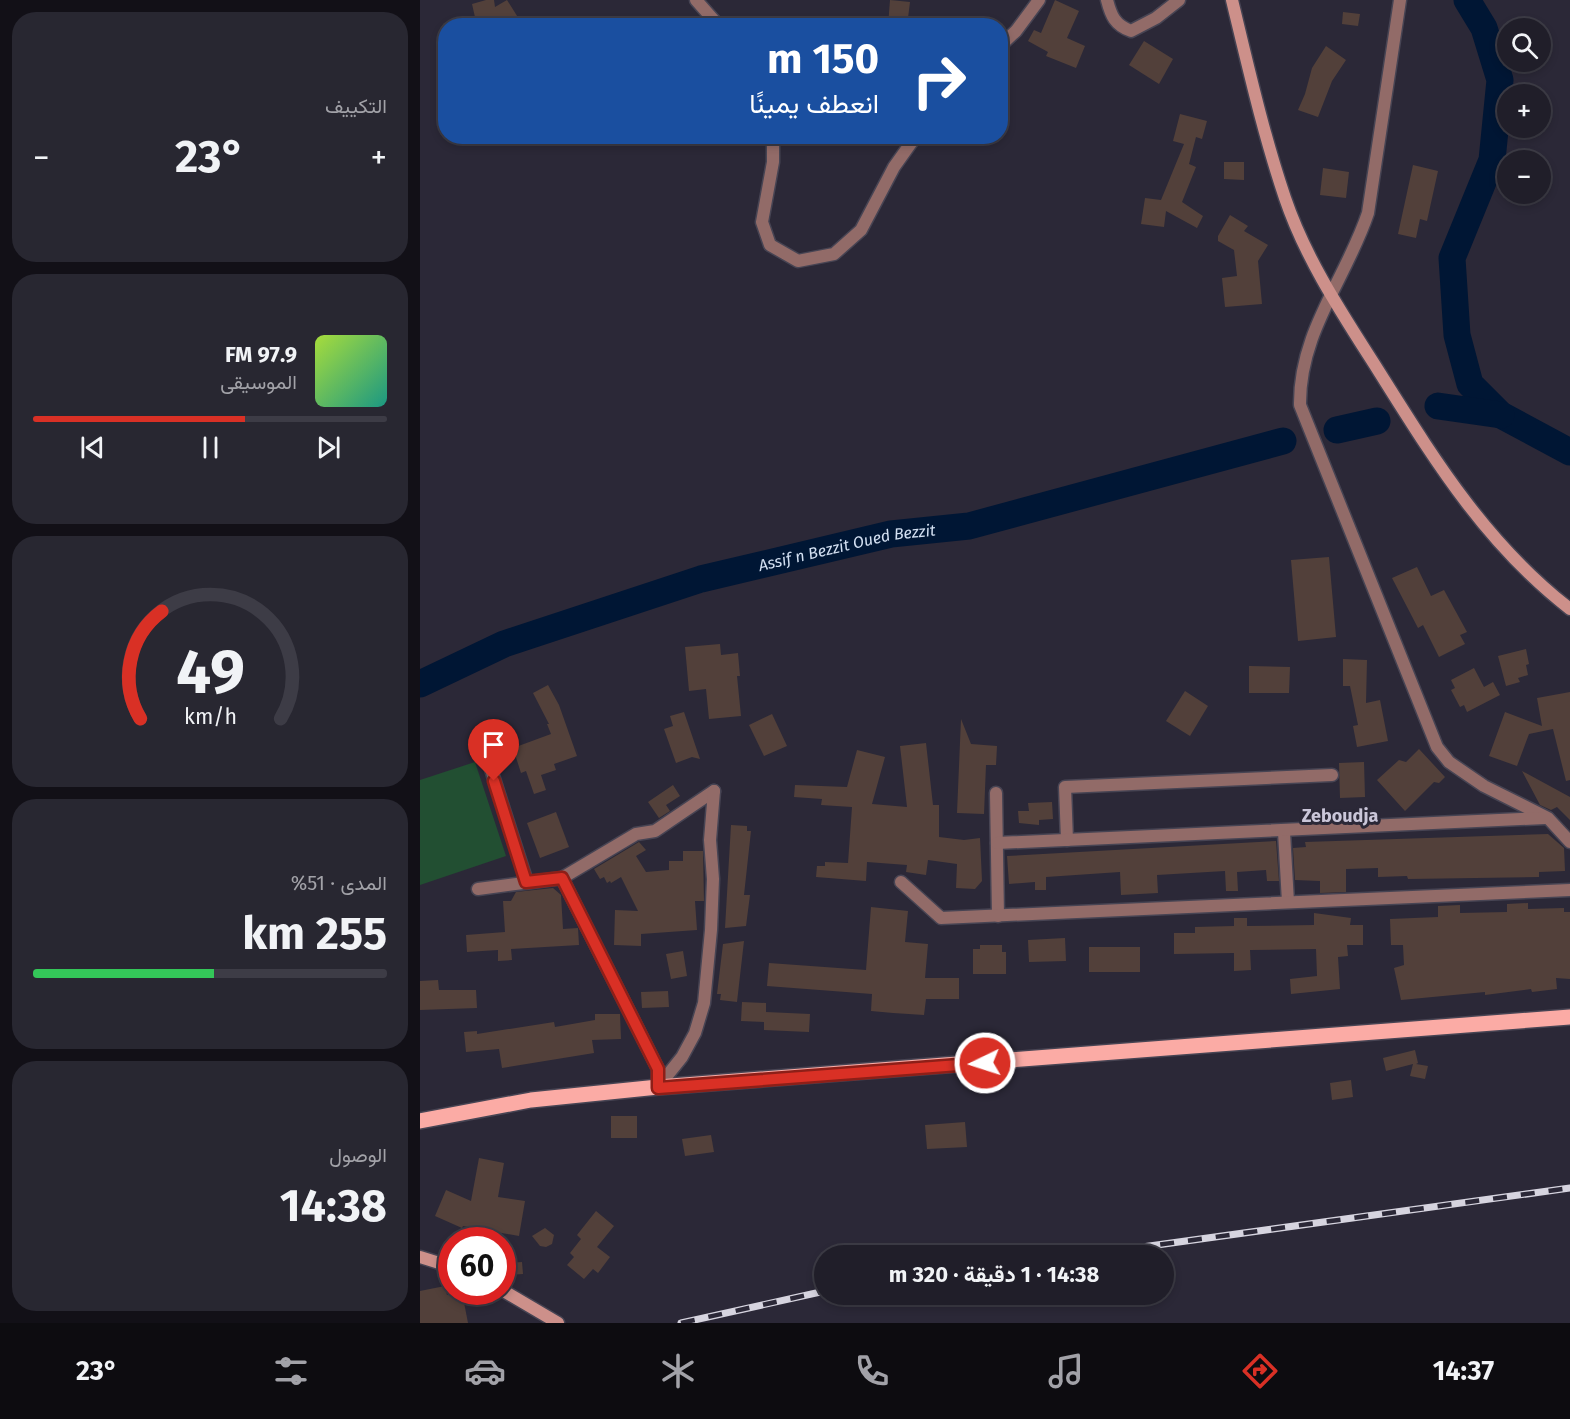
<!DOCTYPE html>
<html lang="ar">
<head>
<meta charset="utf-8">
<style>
	:root { --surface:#201e29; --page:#282731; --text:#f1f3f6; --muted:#a2a2a8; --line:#3d3c46; --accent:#d93025 }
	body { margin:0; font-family:"Fira Sans",Vazirmatn,sans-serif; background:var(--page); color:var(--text); direction:rtl; height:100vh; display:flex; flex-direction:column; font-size:22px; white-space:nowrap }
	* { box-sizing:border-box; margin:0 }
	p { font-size:20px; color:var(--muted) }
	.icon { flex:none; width:33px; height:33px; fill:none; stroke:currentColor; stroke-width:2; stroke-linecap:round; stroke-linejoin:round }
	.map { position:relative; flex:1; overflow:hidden; direction:ltr }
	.sheet { display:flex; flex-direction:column; gap:12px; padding:12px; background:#121017; width:420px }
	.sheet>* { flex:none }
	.top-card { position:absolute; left:18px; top:18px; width:570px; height:126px; border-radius:24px; box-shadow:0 3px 9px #0003,0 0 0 2px var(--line); direction:rtl; background:#1a4fa0; color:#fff; overflow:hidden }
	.buttons { position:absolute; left:1077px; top:18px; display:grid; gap:12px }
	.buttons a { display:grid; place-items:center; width:54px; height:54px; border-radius:50%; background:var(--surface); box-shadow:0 3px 9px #0003,0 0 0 2px var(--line); font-size:30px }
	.speed { position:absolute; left:18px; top:1227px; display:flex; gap:12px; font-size:30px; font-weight:700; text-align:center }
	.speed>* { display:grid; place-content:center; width:78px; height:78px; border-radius:50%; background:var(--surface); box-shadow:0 3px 9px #0003,0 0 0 2px var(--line); line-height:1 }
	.speed .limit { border:9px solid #d22; background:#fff; color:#111 }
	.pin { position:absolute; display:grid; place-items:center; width:51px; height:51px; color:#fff; margin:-62px -26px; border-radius:50% 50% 50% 0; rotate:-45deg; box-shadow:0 0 6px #0007 }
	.pin .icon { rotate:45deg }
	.me { position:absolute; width:66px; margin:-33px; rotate:266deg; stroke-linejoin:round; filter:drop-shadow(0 0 4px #0008) }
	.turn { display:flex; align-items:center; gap:21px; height:126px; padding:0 30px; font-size:27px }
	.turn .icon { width:78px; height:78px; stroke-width:2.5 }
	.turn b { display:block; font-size:42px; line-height:51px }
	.big { font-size:45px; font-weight:700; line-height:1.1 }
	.sheet .card { flex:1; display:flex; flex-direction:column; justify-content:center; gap:9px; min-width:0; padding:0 21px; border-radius:24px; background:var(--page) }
	.sheet .dial { align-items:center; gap:0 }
	.dial svg { height:156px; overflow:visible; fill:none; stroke:var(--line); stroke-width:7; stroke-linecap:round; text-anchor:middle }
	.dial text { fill:var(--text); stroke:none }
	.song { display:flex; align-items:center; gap:18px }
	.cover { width:72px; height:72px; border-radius:9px; background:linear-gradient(135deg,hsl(80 70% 55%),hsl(170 70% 35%)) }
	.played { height:6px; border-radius:3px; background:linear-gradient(90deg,var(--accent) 60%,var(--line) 60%) }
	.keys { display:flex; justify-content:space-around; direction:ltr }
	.heat { display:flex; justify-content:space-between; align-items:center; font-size:33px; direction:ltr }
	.charge { height:9px; border-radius:4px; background:linear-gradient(90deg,#34c759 51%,var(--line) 0) }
	.trip { position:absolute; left:394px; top:1245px; width:360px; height:60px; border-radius:30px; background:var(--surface); box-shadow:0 3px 9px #0003,0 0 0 2px var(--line); font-weight:700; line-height:60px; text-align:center; direction:rtl }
	.tabs { display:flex; height:96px; justify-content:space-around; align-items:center; background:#0d0c10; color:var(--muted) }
	.tabs .icon { width:42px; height:42px }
	.tabs .active { color:var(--accent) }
	.tabs b { font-size:27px; color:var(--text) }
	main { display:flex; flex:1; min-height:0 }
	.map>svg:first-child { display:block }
</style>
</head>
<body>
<main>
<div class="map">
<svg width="1150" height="1323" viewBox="0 0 1150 1323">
	<rect width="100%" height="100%" fill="#2b2837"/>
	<path fill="#224f32" d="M55 762 86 856 0 885V780Z"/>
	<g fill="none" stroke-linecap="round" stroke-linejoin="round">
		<g stroke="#001634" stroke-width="27">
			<path d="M1047 0 1064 28 1080 80 1072 160 1032 258 1037 335 1050 384 1081 415 1150 452"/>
			<path d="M1018 406 1081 415"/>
			<path d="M917 430 957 421"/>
			<path id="s1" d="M0 684 84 644 281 579 471 534 549 526 863 441"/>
		</g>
	</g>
	<g fill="#52403a">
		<path d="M66 0H74L75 7 87 0 99 19 89 26H57L52 4Z"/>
		<path d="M470 0 490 2 487 26H468Z"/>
		<path d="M635 0 659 11 647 38 665 46 656 68 626 56 628 52 608 41 614 30 621 33Z"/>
		<path d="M923 12 940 14 938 26 922 24Z"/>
		<path d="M724 41 753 59 739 84 709 65Z"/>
		<path d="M906 46 926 60 912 81 898 117 878 110 885 94 892 68Z"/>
		<path d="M760 114 787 121 782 139 776 137 769 164 776 167 762 202 783 216 777 228 746 211 744 227 721 224 725 198 741 200 764 144 753 141Z"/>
		<path d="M804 162H824V180L804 179Z"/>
		<path d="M993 165 1018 171 1007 221 1000 219 996 238 978 234Z"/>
		<path d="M903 168 929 172 926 198 900 195Z"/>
		<path d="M810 215 828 226 824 231 848 245 838 261 842 304 805 307 802 278 817 276 814 250 798 241V236Z"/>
		<path d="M909 557 916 637 878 641 871 560Z"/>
		<path d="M997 567 1011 596 1024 590 1047 632 1040 635 1045 644 1019 657 1003 625 998 628 972 578Z"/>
		<path d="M300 644 301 655 318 653 320 676H317L321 716 289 719 286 689 269 691 265 647Z"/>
		<path d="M1106 649 1109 664 1106 665 1108 675 1098 678 1100 682 1086 686 1078 656Z"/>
		<path d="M923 659 947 660 946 703 960 700 968 741 937 747 933 726 938 725 930 686H923Z"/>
		<path d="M829 666 870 667 869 693H829Z"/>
		<path d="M1054 668 1064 687 1073 682 1080 695 1047 712 1044 705 1040 707 1031 690 1035 688 1031 680Z"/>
		<path d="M128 685 139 705 157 756 134 764 136 770 121 775 126 790 114 794 106 771 101 773 93 748 131 734 127 724H129L113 693Z"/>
		<path d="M765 691 788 706 770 736 746 721Z"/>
		<path d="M1150 692V780L1146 781 1133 729 1109 734 1097 766 1069 756 1085 712 1122 726 1117 698Z"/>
		<path d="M264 712 280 759 272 757 256 763 244 729 253 726 250 716Z"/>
		<path d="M352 714 367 746 344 756 329 725Z"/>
		<path d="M541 719 551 744 577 746 576 765H566L564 814 537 813Z"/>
		<path d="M506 743 513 805H519V837L544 840 560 838 562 881 555 889 536 888 537 864 508 860 506 875 486 872 487 865 447 862 446 881 396 877 397 866H405V862L428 863 432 807 401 805 402 799 374 797 375 785 427 787 437 750 465 757 452 804 487 807 480 746Z"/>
		<path d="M999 749 1025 777 1019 783 1014 782 985 811 957 780 979 760 986 762Z"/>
		<path d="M944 762 945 797 920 798 919 763Z"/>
		<path d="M1102 771 1150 797V820L1137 807 1131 810 1120 805Z"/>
		<path d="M253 785 260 796 246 805 250 811 239 818 228 802Z"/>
		<path d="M632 802 633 819 619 820V825L599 823 598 811H609L608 803Z"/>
		<path d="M136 812 149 847 120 858 107 823Z"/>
		<path d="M311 825 327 826V831H331L324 895H330L326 926 305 928Z"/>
		<path d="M1128 834 1144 848 1145 871 1119 872V877L988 879 987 876 958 877V868L926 869V892L900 893V881L875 880 873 848 886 847 885 842Z"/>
		<path d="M856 841 859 881H847L846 870 817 872 818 891H806L805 871 737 875 738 893 701 895 700 872 626 877V890H615V882L589 884 587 856Z"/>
		<path d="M219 842 226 850 216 856 226 872 249 870V861H263V851H283L284 901H275L277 930 221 934V946L194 945 195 910 218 911 201 877 191 883 190 881 187 883 184 877 180 879 174 869Z"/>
		<path d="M133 888 141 895 143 929 158 928 159 945 91 949 92 960 78 961V950L47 952 46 935 85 932 83 901H91L96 892Z"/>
		<path d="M1108 903V909L1144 908V912H1150V979L1136 978 1137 989 1112 992 1111 989 1065 995V992L981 1000 974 968 984 965 983 945H971L970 919 1018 917V906L1040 905V913L1087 912V904Z"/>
		<path d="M451 907 488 911 485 942 508 944 505 978H539V999H506L504 1015 473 1013 451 1011 452 994 347 986 349 963 446 970Z"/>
		<path d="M894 913 931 918 930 925H943V945H927L928 956 918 957 920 989 871 994 870 979 897 976 896 949 830 950 831 970 814 971V953L754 954V933H775V927L814 926V918H827V926L894 925Z"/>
		<path d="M645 938 646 961 609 962 608 940Z"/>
		<path d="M324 941 317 1002 300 1000 301 994H297L303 944Z"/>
		<path d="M560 945H582V952H586V974H553V949H560Z"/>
		<rect x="669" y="947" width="51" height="25"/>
		<path d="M263 951 267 976 251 979 246 954Z"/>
		<path d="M18 980 19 990H56L57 1008 0 1010V981Z"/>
		<path d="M248 991 249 1007 222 1008 221 992Z"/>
		<path d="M322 1002 346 1003V1012L390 1014 389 1032 344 1030V1022L321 1021Z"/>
		<path d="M175 1014H200L201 1039 172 1040 174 1053 82 1068 79 1049 46 1052 44 1032 57 1031V1034L134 1022 135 1027 175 1020Z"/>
		<path d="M995 1050 998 1063 996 1064 1008 1066 1005 1079 990 1076 993 1064 966 1071 963 1058Z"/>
		<path d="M931 1080 933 1097 912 1100 910 1083Z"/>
		<rect x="191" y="1116" width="26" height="22"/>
		<path d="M545 1122 547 1147 507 1149 505 1125Z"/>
		<path d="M291 1135 294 1152 265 1156 262 1139Z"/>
		<path d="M59 1158 84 1163 78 1197 105 1201 99 1236 43 1226 42 1228 15 1216 26 1190 51 1201Z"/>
		<path d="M176 1211 194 1226 177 1247 190 1257 178 1273 173 1269 164 1279 147 1265 154 1257 150 1253 161 1239 157 1235Z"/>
		<path d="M125 1228 134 1235 132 1244 126 1247 120 1246 112 1236Z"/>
		<path d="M102 1262 103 1274 87 1275 86 1263Z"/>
		<path d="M25 1286 27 1295 42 1292 48 1323H0V1291Z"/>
	</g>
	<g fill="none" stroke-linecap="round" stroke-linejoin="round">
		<g stroke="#474453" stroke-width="15">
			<g id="minor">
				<path d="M276 0 299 26"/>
				<path d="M687 0C691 16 695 25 711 31L736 18 759 0"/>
				<path d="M980 0 948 213C926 279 879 332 880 405L1017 747 1029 762 1064 786 1128 818 1150 842"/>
				<path d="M580 46 596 31 619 0"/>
				<path d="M353 136V162L342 222 350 245 378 261 414 254 441 230 474 167 496 136"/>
				<path d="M68 760 107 882"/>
				<path d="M576 793 578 916"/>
				<path d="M864 832 868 902"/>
				<path d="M647 840 645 787 912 775"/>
				<path d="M577 843 1125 818"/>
				<path d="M142 878 238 1069V1087"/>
				<path d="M481 882 521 918 1150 890"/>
				<path d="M58 889 142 878 216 834 235 831 294 791"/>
				<path d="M238 1087 262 1057 275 1033 284 1003 291 930 293 879 290 840 294 791"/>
			</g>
		</g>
		<g stroke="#474453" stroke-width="15">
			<g id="secondary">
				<path d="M812 0C828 66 843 133 865 198 886 260 923 315 958 370 1014 459 1065 543 1150 609"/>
				<path d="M0 1257 32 1267"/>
				<path d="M82 1290 138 1323"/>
			</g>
		</g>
		<g stroke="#474453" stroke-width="18">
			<path id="primary" d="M0 1121 111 1100 238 1087 1150 1017"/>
		</g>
		<use href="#minor" stroke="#926b68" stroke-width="12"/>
		<use href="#secondary" stroke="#cd908a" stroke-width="12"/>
		<use href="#primary" stroke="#fbaba5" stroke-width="15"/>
		<g stroke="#d6d4df" stroke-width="7">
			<g id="rail">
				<path d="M657 1256 1150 1188"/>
				<path d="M261 1323 405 1291"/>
			</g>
		</g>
		<use href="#rail" stroke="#2b2837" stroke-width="4.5" stroke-dasharray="14" stroke-linecap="butt"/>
	</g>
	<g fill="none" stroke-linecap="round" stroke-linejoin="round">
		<g stroke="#8d1f18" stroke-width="15">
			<path id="route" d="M74 781 106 882 142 878 238 1069V1088L565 1063"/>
		</g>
		<use href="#route" stroke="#d93025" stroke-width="10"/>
	</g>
	<g text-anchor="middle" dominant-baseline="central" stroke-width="6" stroke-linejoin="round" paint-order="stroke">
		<g font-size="16" font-style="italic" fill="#d3e0f2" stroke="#2b2837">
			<text stroke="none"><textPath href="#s1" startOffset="450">Assif n Bezzit Oued Bezzit</textPath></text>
		</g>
		<g font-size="18" font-weight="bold" fill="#cac6d9" stroke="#2b2837">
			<text x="920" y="816">Zeboudja</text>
		</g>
	</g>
</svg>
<div class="buttons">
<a><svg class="icon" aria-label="search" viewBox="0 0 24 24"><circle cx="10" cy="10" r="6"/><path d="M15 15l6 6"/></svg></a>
<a>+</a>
<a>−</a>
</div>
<div class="speed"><div class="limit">60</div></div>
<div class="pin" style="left:74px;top:781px;background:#d93025"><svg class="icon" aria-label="arrive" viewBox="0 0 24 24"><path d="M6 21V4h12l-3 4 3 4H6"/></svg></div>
<svg class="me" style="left:565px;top:1063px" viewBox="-20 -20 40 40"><circle r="17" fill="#d93025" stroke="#fff" stroke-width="3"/><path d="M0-11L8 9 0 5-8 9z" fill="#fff"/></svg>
<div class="trip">14:38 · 1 دقيقة · 320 m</div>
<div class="top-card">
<div class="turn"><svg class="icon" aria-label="right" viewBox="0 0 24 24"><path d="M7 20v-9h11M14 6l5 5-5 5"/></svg><div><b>150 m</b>انعطف يمينًا</div></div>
</div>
</div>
<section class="sheet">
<div class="card"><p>التكييف</p>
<div class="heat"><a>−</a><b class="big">23°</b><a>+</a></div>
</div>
<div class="card">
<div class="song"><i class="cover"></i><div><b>97.9 FM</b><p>الموسيقى</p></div></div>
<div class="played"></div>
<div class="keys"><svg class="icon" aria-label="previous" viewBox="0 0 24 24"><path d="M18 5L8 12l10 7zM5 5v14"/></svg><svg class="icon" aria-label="pause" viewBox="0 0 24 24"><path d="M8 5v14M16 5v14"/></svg><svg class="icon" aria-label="next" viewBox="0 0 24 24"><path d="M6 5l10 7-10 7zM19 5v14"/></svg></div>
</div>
<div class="card dial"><svg viewBox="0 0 100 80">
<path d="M14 69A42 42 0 1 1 86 69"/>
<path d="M14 69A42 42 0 0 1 25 14" stroke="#d93025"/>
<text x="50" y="56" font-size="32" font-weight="700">49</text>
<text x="50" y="72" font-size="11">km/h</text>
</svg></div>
<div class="card"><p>المدى · 51%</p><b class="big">255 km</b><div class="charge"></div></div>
<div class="card"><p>الوصول</p><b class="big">14:38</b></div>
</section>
</main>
<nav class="tabs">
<b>14:37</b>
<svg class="icon active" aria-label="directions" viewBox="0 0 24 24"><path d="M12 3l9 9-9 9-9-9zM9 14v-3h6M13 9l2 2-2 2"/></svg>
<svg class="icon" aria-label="music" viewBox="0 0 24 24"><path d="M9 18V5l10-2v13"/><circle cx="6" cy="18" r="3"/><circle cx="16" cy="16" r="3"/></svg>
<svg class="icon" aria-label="phone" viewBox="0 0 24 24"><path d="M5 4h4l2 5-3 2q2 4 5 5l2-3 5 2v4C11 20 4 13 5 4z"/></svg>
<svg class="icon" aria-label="climate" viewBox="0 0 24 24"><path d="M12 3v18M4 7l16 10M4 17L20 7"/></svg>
<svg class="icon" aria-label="car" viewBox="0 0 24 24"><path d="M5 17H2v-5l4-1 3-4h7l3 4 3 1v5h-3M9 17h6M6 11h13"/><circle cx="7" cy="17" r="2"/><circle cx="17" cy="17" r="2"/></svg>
<svg class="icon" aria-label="filters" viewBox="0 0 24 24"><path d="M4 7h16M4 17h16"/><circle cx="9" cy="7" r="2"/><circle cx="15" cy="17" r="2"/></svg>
<b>23°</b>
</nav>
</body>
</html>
